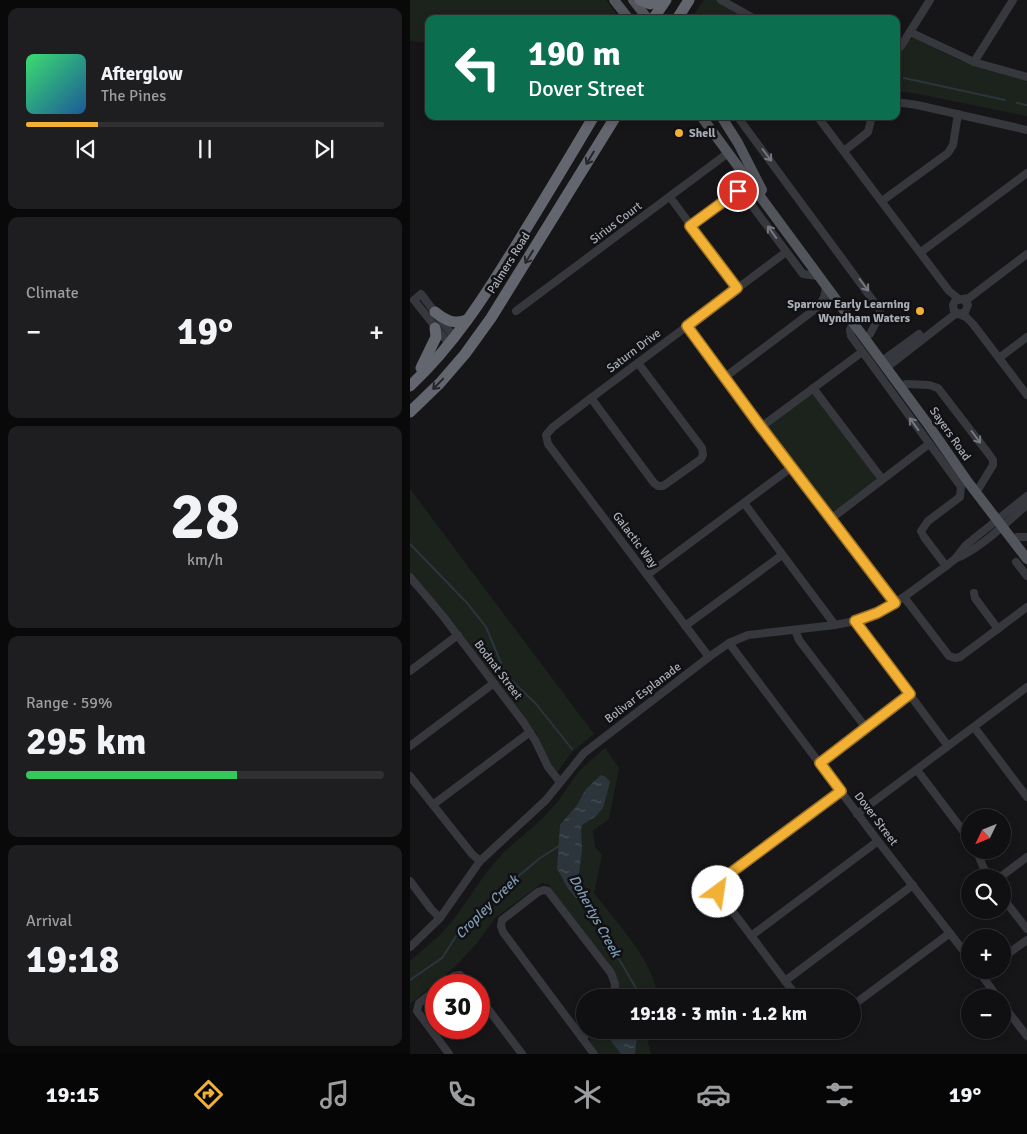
<!DOCTYPE html>
<html lang="en">
<head>
<meta charset="utf-8">
<style>
	:root { --surface:#101012; --page:#1e1e20; --text:#f1f3f6; --muted:#9c9d9f; --line:#303032; --accent:#f2b134 }
	body { margin:0; font-family:Signika,sans-serif; background:var(--page); color:var(--text); height:100vh; display:flex; flex-direction:column; font-size:19px; white-space:nowrap }
	* { box-sizing:border-box; margin:0 }
	p { font-size:16px; color:var(--muted) }
	.icon { flex:none; width:28px; height:28px; fill:none; stroke:currentColor; stroke-width:2; stroke-linecap:round; stroke-linejoin:round }
	.map { position:relative; flex:1; overflow:hidden }
	.panel { display:flex; flex-direction:column; gap:8px; padding:8px; background:#09090a; width:410px }
	.panel>* { flex:none }
	.top-card { position:absolute; left:15px; top:15px; width:475px; height:105px; border-radius:10px; box-shadow:0 2px 8px #0003,0 0 0 1px var(--line); background:#0b6e4f; color:#fff; overflow:hidden }
	.needle { width:32px; rotate:227deg }
	.fabs { position:absolute; left:551px; top:809px; display:grid; gap:10px }
	.fabs a { display:grid; place-items:center; width:50px; height:50px; border-radius:50%; background:var(--surface); box-shadow:0 2px 8px #0003,0 0 0 1px var(--line); font-size:25px }
	.speed { position:absolute; left:15px; top:974px; display:flex; gap:10px; font-size:25px; font-weight:700; text-align:center }
	.speed>* { display:grid; place-content:center; width:65px; height:65px; border-radius:50%; background:var(--surface); box-shadow:0 2px 8px #0003,0 0 0 1px var(--line); line-height:1 }
	.speed .limit { border:8px solid #d22; background:#fff; color:#111 }
	.pin { position:absolute; display:grid; place-items:center; width:42px; height:42px; color:#fff; margin:-21px; border:2px solid #fff; border-radius:50%; box-shadow:0 1px 5px #0007 }
	.me { position:absolute; width:55px; margin:-28px; rotate:31deg; stroke-linejoin:round; filter:drop-shadow(0 0 4px #0008) }
	.turn { display:flex; align-items:center; gap:18px; height:105px; padding:0 20px; font-size:22px }
	.turn .icon { width:65px; height:65px; stroke-width:2.5 }
	.turn b { display:block; font-size:35px; line-height:42px }
	.big { font-size:38px; font-weight:700; line-height:1.1 }
	.panel .widget { flex:1; display:flex; flex-direction:column; justify-content:center; gap:8px; min-width:0; padding:0 18px; border-radius:10px; background:var(--page) }
	.panel .dial { align-items:center; gap:0 }
	.dial b { font-size:65px; line-height:1 }
	.song { display:flex; align-items:center; gap:15px }
	.cover { width:60px; height:60px; border-radius:8px; background:linear-gradient(135deg,hsl(140 70% 55%),hsl(210 70% 35%)) }
	.played { height:5px; border-radius:2px; background:linear-gradient(90deg,var(--accent) 20%,var(--line) 20%) }
	.keys { display:flex; justify-content:space-around; direction:ltr }
	.heat { display:flex; justify-content:space-between; align-items:center; font-size:28px; direction:ltr }
	.charge { height:8px; border-radius:4px; background:linear-gradient(90deg,#34c759 59%,var(--line) 0) }
	.trip { position:absolute; left:166px; top:989px; width:285px; height:50px; border-radius:25px; background:var(--surface); box-shadow:0 2px 8px #0003,0 0 0 1px var(--line); font-weight:700; line-height:50px; text-align:center }
	.tabs { display:flex; height:80px; justify-content:space-around; align-items:center; background:#060607; color:var(--muted) }
	.tabs .icon { width:35px; height:35px }
	.tabs .active { color:var(--accent) }
	.tabs b { font-size:22px; color:var(--text) }
	main { display:flex; flex:1; min-height:0 }
	.map>svg:first-child { display:block }
</style>
</head>
<body>
<main>
<section class="panel">
<div class="widget">
<div class="song"><i class="cover"></i><div><b>Afterglow</b><p>The Pines</p></div></div>
<div class="played"></div>
<div class="keys"><svg class="icon" aria-label="previous" viewBox="0 0 24 24"><path d="M18 5L8 12l10 7zM5 5v14"/></svg><svg class="icon" aria-label="pause" viewBox="0 0 24 24"><path d="M8 5v14M16 5v14"/></svg><svg class="icon" aria-label="next" viewBox="0 0 24 24"><path d="M6 5l10 7-10 7zM19 5v14"/></svg></div>
</div>
<div class="widget"><p>Climate</p>
<div class="heat"><a>−</a><b class="big">19°</b><a>+</a></div>
</div>
<div class="widget dial"><b>28</b><p>km/h</p></div>
<div class="widget"><p>Range · 59%</p><b class="big">295 km</b><div class="charge"></div></div>
<div class="widget"><p>Arrival</p><b class="big">19:18</b></div>
</section>
<div class="map">
<svg width="617" height="1054" viewBox="0 0 617 1054">
	<defs>
		<pattern id="water-ripples" width="26" height="14" patternUnits="userSpaceOnUse" patternTransform="scale(1.25)"><rect width="26" height="14" fill="#2c353c"/><path d="M2 4q2-2 4 0t4 0M15 11q2-2 4 0t4 0" fill="none" stroke="#485056"/></pattern>
	</defs>
	<rect width="100%" height="100%" fill="#161618"/>
	<g fill="#1c231d">
		<path d="M0 0H196L210 19H19V43L0 41Z"/>
		<path d="M294 0H307L340 19H281Z"/>
		<path d="M504 38 551 61 617 80V116L503 93 486 91V54C495 51 495 40 504 38Z"/>
		<path d="M398 393H403L466 475 465 481 425 511 417 509 358 428 359 424Z"/>
		<path d="M0 489 184 734 161 753 148 771H145L136 759 127 734 36 613 0 572Z"/>
		<path d="M195 748 209 768 199 819 183 831 185 847 192 855 184 893C205 921 246 963 247 997H207L203 970 138 884 132 883 85 918 67 943 46 966 0 1004V961L30 935 44 919 76 873 95 851 132 819 149 800 169 771Z"/>
		<path d="M185 1030H242L238 1043 241 1054H189L180 1041V1037Z"/>
	</g>
	<g fill="url(#water-ripples)">
		<path d="M191 775 196 777 200 782 193 808 185 817 172 825 171 829 172 850 168 881 172 895 179 908C172 903 165 898 160 891 155 885 152 876 147 869L150 825 167 805 176 789Z"/>
		<path d="M206 1030H230L227 1037 225 1054H211L201 1041 202 1035Z"/>
	</g>
	<g fill="none" stroke-linecap="round" stroke-linejoin="round">
		<g stroke="#2c353c" stroke-width="2">
			<path d="M494 78 595 100"/>
			<path d="M607 103 617 105"/>
			<path d="M0 544 57 603 76 627 96 675 126 704 162 749"/>
			<path d="M179 908 226 988"/>
			<path d="M0 980 32 958 50 930 80 900 130 858 149 846"/>
		</g>
		<g stroke="#37383d" stroke-width="8">
			<path d="M311 0 345 19"/>
			<path d="M500 32 564 62 617 77"/>
			<path d="M486 51 491 46 520 0"/>
			<path d="M564 62 603 0"/>
			<path d="M486 102 507 105 617 130"/>
			<path d="M327 116 470 310V315L460 334"/>
			<path d="M407 116 539 291 549 299"/>
			<path d="M434 151 458 132 462 116"/>
			<path d="M335 178 331 189 334 195 393 274 407 276"/>
			<path d="M260 197 327 288"/>
			<path d="M472 201 538 153 543 145 548 114"/>
			<path d="M280 226 326 192 331 190"/>
			<path d="M511 252 617 173"/>
			<path d="M552 299 559 298 617 254"/>
			<path d="M408 307 414 297 416 288"/>
			<path d="M106 311 318 153"/>
			<path d="M549 314 556 317 563 324 617 395"/>
			<path d="M443 323 440 330 441 336 551 487 550 497 518 521 511 531 514 537 536 566"/>
			<path d="M277 326 351 427 485 603"/>
			<path d="M39 344 4 300 11 294 44 337"/>
			<path d="M476 358 509 334"/>
			<path d="M589 358 617 337"/>
			<path d="M481 364 544 315 555 312 558 305 555 301 551 299 545 301 543 305 544 311 549 314"/>
			<path d="M315 377 408 307 424 299"/>
			<path d="M496 384 519 385 528 388 578 453 583 460V465L569 488"/>
			<path d="M403 388 472 479"/>
			<path d="M181 398 244 483 248 486H253L291 459 293 455 292 448 228 363"/>
			<path d="M351 427 452 352"/>
			<path d="M334 503 425 625"/>
			<path d="M422 518 519 444"/>
			<path d="M607 537H617"/>
			<path d="M547 558C572 548 596 522 617 505"/>
			<path d="M606 562 617 576"/>
			<path d="M237 575 382 467"/>
			<path d="M0 577 33 616 114 723 125 740 138 767 150 782"/>
			<path d="M564 593 565 598 588 629"/>
			<path d="M494 597 539 656 545 658 550 657 617 607"/>
			<path d="M445 621 538 746"/>
			<path d="M275 626 372 555"/>
			<path d="M385 630 389 640 456 728"/>
			<path d="M319 643 468 841 560 959"/>
			<path d="M299 657 138 444 136 435 143 427 181 398 376 252"/>
			<path d="M0 671 48 635"/>
			<path d="M564 727 617 797"/>
			<path d="M0 746 84 683"/>
			<path d="M410 763 500 694"/>
			<path d="M507 770 560 840"/>
			<path d="M0 776 62 854 70 861"/>
			<path d="M24 804 120 732"/>
			<path d="M447 814 617 687"/>
			<path d="M566 850 578 878"/>
			<path d="M589 878 617 857"/>
			<path d="M0 881 21 909 30 918"/>
			<path d="M592 897 617 929"/>
			<path d="M341 936 468 841"/>
			<path d="M0 947 30 918 70 861 136 800 174 753 299 657 319 643 338 635 425 625 445 621 467 613 494 597 536 566 545 559 556 545 617 496"/>
			<path d="M592 958 617 940"/>
			<path d="M568 970 588 998"/>
			<path d="M375 981 503 885"/>
			<path d="M33 985 44 976 50 975 59 985"/>
			<path d="M26 990 9 1003 7 1011 39 1054"/>
			<path d="M69 997 112 1054"/>
			<path d="M388 998 311 896 307 885 311 880 431 791"/>
			<path d="M592 1004 617 1036"/>
			<path d="M442 1006 540 933"/>
			<path d="M172 1038 182 1030"/>
			<path d="M184 1054 93 932 91 926 92 920 128 892 134 890 138 891 201 973 205 984 204 998"/>
		</g>
		<g stroke="#53555c" stroke-width="10">
			<path d="M204 0 219 19"/>
			<path d="M223 0 238 19"/>
			<path d="M291 116 517 423 558 482 617 559"/>
			<path d="M311 116 328 143 352 190"/>
		</g>
		<g stroke="#63666e" stroke-width="11">
			<path d="M230 0 240 4 255 0"/>
			<path d="M243 19 256 0"/>
			<path d="M267 19 279 0"/>
			<path d="M25 312C35 320 44 325 57 320"/>
			<path d="M11 368 26 337 25 328"/>
			<path d="M0 386C43 346 75 296 105 247 132 203 158 160 184 116"/>
			<path d="M0 412 30 383 55 354 81 318 206 116"/>
		</g>
	</g>
	<defs><path id="oneway-shaft" d="M-6 0H5M1.5-3L5.5 0L1.5 3" fill="none" stroke-width="1.6" stroke-linecap="round" stroke-linejoin="round" transform="scale(1.25)"/></defs>
	<g stroke="#757881">
		<use href="#oneway-shaft" transform="translate(357 155) rotate(53)"/>
		<use href="#oneway-shaft" transform="translate(362 232) rotate(-126)"/>
		<use href="#oneway-shaft" transform="translate(454 285) rotate(53)"/>
		<use href="#oneway-shaft" transform="translate(504 424) rotate(-126)"/>
		<use href="#oneway-shaft" transform="translate(566 437) rotate(53)"/>
	</g>
	<g stroke="#26262a">
		<use href="#oneway-shaft" transform="translate(180 158) rotate(121)"/>
		<use href="#oneway-shaft" transform="translate(119 257) rotate(122)"/>
		<use href="#oneway-shaft" transform="translate(28 384) rotate(134)"/>
	</g>
	<g fill="none" stroke-linecap="round" stroke-linejoin="round">
		<g stroke="#9d7322" stroke-width="12">
			<path id="route" d="M308 892 307 885 311 880 431 791 410 763 500 694 445 621 467 613 485 603 351 427 277 326 327 288 280 226 328 191"/>
		</g>
		<use href="#route" stroke="#f2b134" stroke-width="9"/>
	</g>
	<g fill="#f2b134" stroke="#111113" stroke-width="2">
		<circle cx="269" cy="133" r="5"/>
		<circle cx="510" cy="311" r="5"/>
	</g>
	<g text-anchor="middle" dominant-baseline="central" stroke-width="5" stroke-linejoin="round" paint-order="stroke">
		<g font-size="12" font-weight="bold" fill="#a8adb8" stroke="#111113" text-anchor="start">
			<text x="279" y="133">Shell</text>
			<text x="500" y="304" text-anchor="end">Sparrow Early Learning<tspan x="500" dy="14">Wyndham Waters</tspan></text>
		</g>
		<g font-size="12" fill="#a8adb8" stroke="#111113">
			<text transform="translate(206 223) rotate(-37)">Sirius Court</text>
			<text transform="translate(99 263) rotate(-58)">Palmers Road</text>
			<text transform="translate(224 351) rotate(-37)">Saturn Drive</text>
			<text transform="translate(540 434) rotate(55)">Sayers Road</text>
			<text transform="translate(225 540) rotate(53)">Galactic Way</text>
			<text transform="translate(88 670) rotate(53)">Bodnat Street</text>
			<text transform="translate(233 693) rotate(-37)">Bolivar Esplanade</text>
			<text transform="translate(466 819) rotate(53)">Dover Street</text>
		</g>
		<g font-size="14" font-style="italic" fill="#7f9bb3" stroke="#111113">
			<text transform="translate(77 907) rotate(-45)">Cropley Creek</text>
			<text transform="translate(185 916) rotate(61)">Dohertys Creek</text>
		</g>
	</g>
</svg>
<div class="fabs">
<a><svg class="needle" viewBox="-14 -14 28 28"><path d="M0-13l5 13h-10z" fill="#e53935"/><path d="M0 13l5-13h-10z" fill="#9c9d9f"/></svg></a>
<a><svg class="icon" aria-label="search" viewBox="0 0 24 24"><circle cx="10" cy="10" r="6"/><path d="M15 15l6 6"/></svg></a>
<a>+</a>
<a>−</a>
</div>
<div class="speed"><div class="limit">30</div></div>
<div class="pin" style="left:328px;top:191px;background:#d93025"><svg class="icon" aria-label="arrive" viewBox="0 0 24 24"><path d="M6 21V4h12l-3 4 3 4H6"/></svg></div>
<svg class="me" style="left:308px;top:892px" viewBox="-20 -20 40 40"><circle r="19" fill="#fff"/><path d="M0-13L10 11 0 6-10 11z" fill="#f2b134"/></svg>
<div class="trip">19:18 · 3 min · 1.2 km</div>
<div class="top-card">
<div class="turn"><svg class="icon" aria-label="left" viewBox="0 0 24 24"><path d="M17 20v-9H6M10 6l-5 5 5 5"/></svg><div><b>190 m</b>Dover Street</div></div>
</div>
</div>
</main>
<nav class="tabs">
<b>19:15</b>
<svg class="icon active" aria-label="directions" viewBox="0 0 24 24"><path d="M12 3l9 9-9 9-9-9zM9 14v-3h6M13 9l2 2-2 2"/></svg>
<svg class="icon" aria-label="music" viewBox="0 0 24 24"><path d="M9 18V5l10-2v13"/><circle cx="6" cy="18" r="3"/><circle cx="16" cy="16" r="3"/></svg>
<svg class="icon" aria-label="phone" viewBox="0 0 24 24"><path d="M5 4h4l2 5-3 2q2 4 5 5l2-3 5 2v4C11 20 4 13 5 4z"/></svg>
<svg class="icon" aria-label="climate" viewBox="0 0 24 24"><path d="M12 3v18M4 7l16 10M4 17L20 7"/></svg>
<svg class="icon" aria-label="car" viewBox="0 0 24 24"><path d="M5 17H2v-5l4-1 3-4h7l3 4 3 1v5h-3M9 17h6M6 11h13"/><circle cx="7" cy="17" r="2"/><circle cx="17" cy="17" r="2"/></svg>
<svg class="icon" aria-label="filters" viewBox="0 0 24 24"><path d="M4 7h16M4 17h16"/><circle cx="9" cy="7" r="2"/><circle cx="15" cy="17" r="2"/></svg>
<b>19°</b>
</nav>
</body>
</html>
